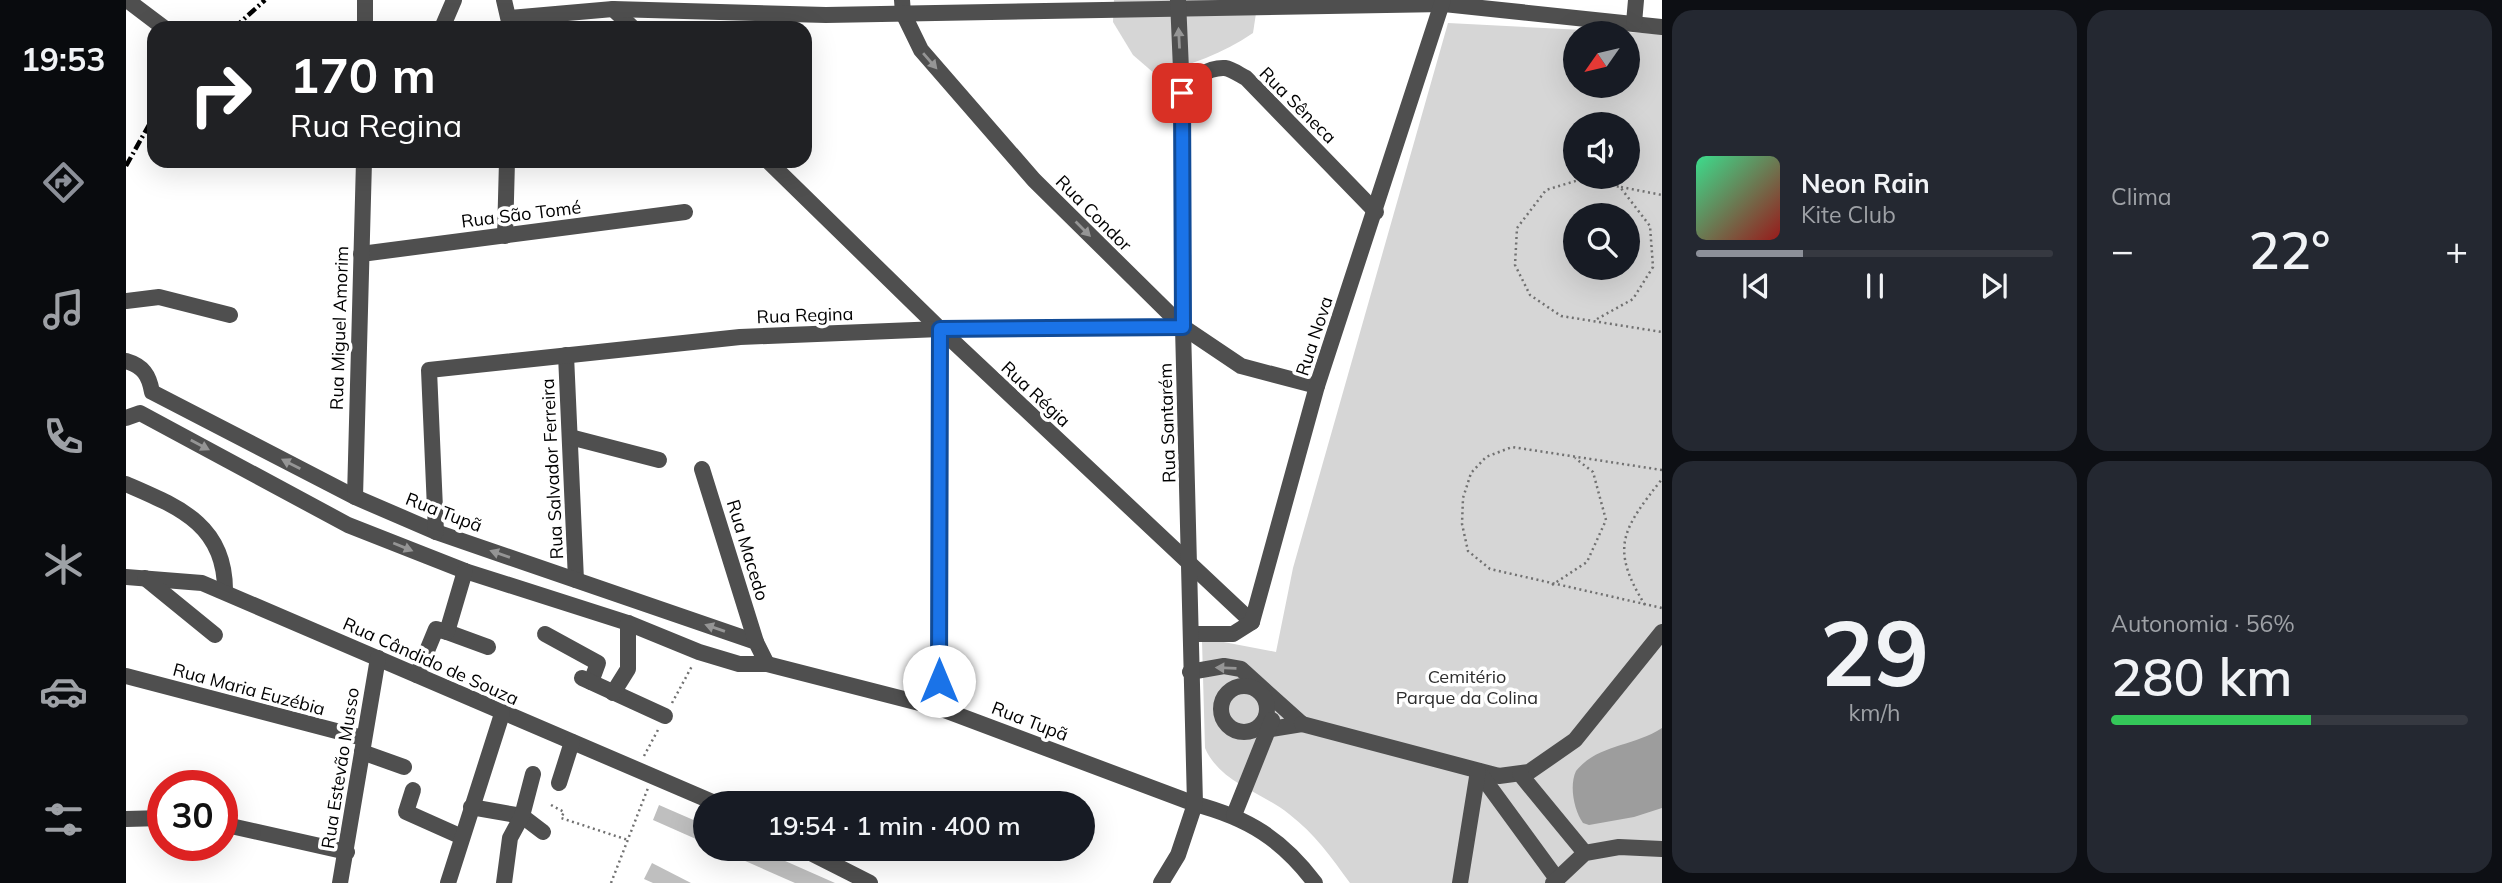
<!DOCTYPE html>
<html lang="pt">
<head>
<meta charset="utf-8">
<style>
	:root { --surface:#171b24; --page:#242831; --text:#f1f3f6; --muted:#9ea1a6; --line:#363941; --accent:#8c9099 }
	body { margin:0; font-family:Mulish,sans-serif; background:var(--page); color:var(--text); height:100vh; display:flex; flex-direction:column; font-size:26px; white-space:nowrap }
	* { box-sizing:border-box; margin:0 }
	p { font-size:23px; color:var(--muted) }
	.icon { flex:none; width:38px; height:38px; fill:none; stroke:currentColor; stroke-width:2; stroke-linecap:round; stroke-linejoin:round }
	.map { position:relative; flex:1; overflow:hidden }
	.sheet { display:flex; flex-direction:column; gap:10px; padding:10px; background:#0d0f14; width:840px }
	.sheet>* { flex:none }
	.guide { position:absolute; left:21px; top:21px; width:665px; height:147px; border-radius:21px; box-shadow:0 7px 28px #0002; background:#202124; color:#fff; overflow:hidden }
	.needle { width:46px; rotate:236deg }
	.controls { position:absolute; left:1437px; top:21px; display:grid; gap:14px }
	.controls a { display:grid; place-items:center; width:77px; height:77px; border-radius:50%; background:var(--surface); box-shadow:0 7px 28px #0002; font-size:35px }
	.speed { position:absolute; left:21px; top:770px; display:flex; gap:14px; font-size:35px; font-weight:700; text-align:center }
	.speed>* { display:grid; place-content:center; width:91px; height:91px; border-radius:50%; background:var(--surface); box-shadow:0 7px 28px #0002; line-height:1 }
	.speed .limit { border:10px solid #d22; background:#fff; color:#111 }
	.pin { position:absolute; display:grid; place-items:center; width:60px; height:60px; color:#fff; margin:-30px; border-radius:14px; box-shadow:0 4px 10px #0006 }
	.me { position:absolute; width:77px; margin:-38px; rotate:0deg; stroke-linejoin:round; filter:drop-shadow(0 0 5px #0008) }
	.turn { display:flex; align-items:center; gap:24px; height:147px; padding:0 28px; font-size:32px }
	.turn .icon { width:91px; height:91px; stroke-width:2.5 }
	.turn b { display:block; font-size:49px; line-height:60px }
	.big { font-size:52px; font-weight:600; line-height:1.1 }
	.sheet .card { flex:1; display:flex; flex-direction:column; justify-content:center; gap:10px; min-width:0; padding:0 24px; border-radius:21px; background:var(--page) }
	.sheet .dial { align-items:center; gap:0 }
	.dial b { font-size:91px; line-height:1 }
	.song { display:flex; align-items:center; gap:21px }
	.cover { width:84px; height:84px; border-radius:10px; background:linear-gradient(135deg,hsl(150 70% 55%),hsl(0 70% 35%)) }
	.played { height:7px; border-radius:4px; background:linear-gradient(90deg,var(--accent) 30%,var(--line) 30%) }
	.keys { display:flex; justify-content:space-around; direction:ltr }
	.heat { display:flex; justify-content:space-between; align-items:center; font-size:38px; direction:ltr }
	.charge { height:10px; border-radius:5px; background:linear-gradient(90deg,#34c759 56%,var(--line) 0) }
	.sheet .tiles { flex:1; display:grid; gap:10px; grid-template-columns:repeat(2,1fr) }
	.trip { position:absolute; left:567px; top:791px; width:402px; height:70px; border-radius:35px; background:var(--surface); box-shadow:0 7px 28px #0002; font-weight:600; line-height:70px; text-align:center }
	main { display:flex; flex:1; min-height:0 }
	.dock { display:flex; flex-direction:column; width:126px; justify-content:space-around; align-items:center; background:#090b0e; color:var(--muted) }
	.dock .icon { width:49px; height:49px }
	.dock .active { color:var(--accent) }
	.dock b { font-size:32px; color:var(--text) }
	.map>svg:first-child { display:block }
</style>
</head>
<body>
<main>
<nav class="dock">
<b>19:53</b>
<svg class="icon active" aria-label="directions" viewBox="0 0 24 24"><path d="M12 3l9 9-9 9-9-9zM9 14v-3h6M13 9l2 2-2 2"/></svg>
<svg class="icon" aria-label="music" viewBox="0 0 24 24"><path d="M9 18V5l10-2v13"/><circle cx="6" cy="18" r="3"/><circle cx="16" cy="16" r="3"/></svg>
<svg class="icon" aria-label="phone" viewBox="0 0 24 24"><path d="M5 4h4l2 5-3 2q2 4 5 5l2-3 5 2v4C11 20 4 13 5 4z"/></svg>
<svg class="icon" aria-label="climate" viewBox="0 0 24 24"><path d="M12 3v18M4 7l16 10M4 17L20 7"/></svg>
<svg class="icon" aria-label="car" viewBox="0 0 24 24"><path d="M5 17H2v-5l4-1 3-4h7l3 4 3 1v5h-3M9 17h6M6 11h13"/><circle cx="7" cy="17" r="2"/><circle cx="17" cy="17" r="2"/></svg>
<svg class="icon" aria-label="filters" viewBox="0 0 24 24"><path d="M4 7h16M4 17h16"/><circle cx="9" cy="7" r="2"/><circle cx="15" cy="17" r="2"/></svg>
</nav>
<div class="map">
<svg width="1536" height="883" viewBox="0 0 1536 883">
	<rect width="100%" height="100%" fill="#fff"/>
	<g fill="#d6d6d6" fill-rule="evenodd">
		<path d="M988 0H1132L1127 33C1096 54 1065 65 1029 74L1007 55 987 22Z"/>
		<path d="M1322 23 1536 34V883H1224C1205 857 1189 834 1163 814 1136 792 1094 783 1079 748L1076 641 1082 639 1150 652 1167 568ZM1449 33H1502V86H1449ZM1449 124H1502V177H1449ZM1449 215H1502V268H1449Z"/>
	</g>
	<path fill="#9d9d9d" d="M1536 728V808L1508 817 1463 825 1457 823C1448 810 1443 786 1450 771 1472 744 1507 747 1536 728Z"/>
	<g fill="#bfbfbf">
		<path d="M533 805 579 825V843L527 820Z"/>
		<path d="M592 849H632L709 883H669Z"/>
		<path d="M526 863 565 883H527L518 879Z"/>
	</g>
	<g fill="none" stroke-linecap="round" stroke-linejoin="round">
		<g stroke="#717171" stroke-width="2.5" stroke-dasharray="2 3.5" stroke-linecap="butt">
			<path d="M1495 187 1536 195"/>
			<path d="M1471 319 1507 299 1527 267 1524 226 1494 187 1456 179 1420 190 1391 228 1389 265 1404 295 1435 316 1536 332"/>
			<path d="M1536 470 1386 447 1360 457 1345 473 1337 498 1336 524 1342 551 1364 569 1536 608"/>
			<path d="M1426 585 1461 562 1480 520 1467 472 1449 458"/>
			<path d="M1519 605C1483 547 1497 529 1536 479"/>
			<path d="M546 703 566 666"/>
			<path d="M518 756 533 728"/>
			<path d="M425 805 438 812 435 818 502 840"/>
			<path d="M485 883 522 788"/>
		</g>
		<g stroke="#4f4f4f" stroke-width="16">
			<path d="M1 0 38 28"/>
			<path d="M378 0 384 26"/>
			<path d="M776 0 777 13 795 50 908 180 1057 327 1115 366 1191 386"/>
			<path d="M487 9 507 28"/>
			<path d="M384 18 487 9 700 15 1318 4 1536 27"/>
			<path d="M1508 23 1510 0"/>
			<path d="M239 28V0"/>
			<path d="M316 28 328 0"/>
			<path d="M1056 93C1062 80 1083 67 1099 68 1106 69 1114 75 1120 78L1250 212"/>
			<path d="M642 161 814 329 1126 622"/>
			<path d="M379 236 381 161"/>
			<path d="M235 254 559 212"/>
			<path d="M0 301 33 297 104 315"/>
			<path d="M440 355 450 580"/>
			<path d="M0 361C17 366 23 375 26 392L229 497 310 532 630 642 641 664"/>
			<path d="M0 418 14 413 222 525 339 571 502 623 573 652 613 664H641L813 708 1069 804C1122 818 1156 839 1189 883"/>
			<path d="M444 437 533 460"/>
			<path d="M576 469 630 642"/>
			<path d="M0 484C53 507 100 525 99 592"/>
			<path d="M229 497 238 161"/>
			<path d="M310 532 303 370 614 337 814 329 1057 327"/>
			<path d="M0 577 76 583 589 803"/>
			<path d="M19 578 89 635"/>
			<path d="M321 632 362 647"/>
			<path d="M419 634 472 663 465 682"/>
			<path d="M1065 634H1107L1126 622 1191 386 1317 0"/>
			<path d="M1064 672 1098 666 1115 669 1176 724 1145 729 1132 728"/>
			<path d="M291 675 310 629 321 632 339 571"/>
			<path d="M0 676 237 738"/>
			<path d="M456 678 539 716"/>
			<circle cx="1118" cy="709" r="23"/>
			<path d="M487 693 502 669V623"/>
			<path d="M813 708 814 329"/>
			<path d="M1176 724 1373 776 1403 772 1449 740 1536 632"/>
			<path d="M236 752 278 767"/>
			<path d="M1352 771 1431 879"/>
			<path d="M1394 774 1459 853"/>
			<path d="M433 783 446 742"/>
			<path d="M287 790 280 812 336 837"/>
			<path d="M345 807 396 816 417 832"/>
			<path d="M1108 815 1146 720"/>
			<path d="M0 819 37 818"/>
			<path d="M96 824 221 852"/>
			<path d="M677 849 744 883"/>
			<path d="M214 883 252 658"/>
			<path d="M322 883 376 714"/>
			<path d="M378 883 384 838 396 816 407 774"/>
			<path d="M1035 883 1052 855 1069 804 1057 327 1056 93 1052 0"/>
			<path d="M1334 883 1352 771"/>
			<path d="M1427 883 1459 853 1493 847 1536 849"/>
		</g>
		<g stroke="#000" stroke-width="4.5" stroke-dasharray="10 3.5 2 3.5" stroke-linecap="butt">
			<path d="M108 28 139 0"/>
			<path d="M0 166 28 116"/>
		</g>
	</g>
	<defs><path id="oneway-solid" d="M-6-.8H1V-3.2L6.5 0L1 3.2V.8H-6Z" transform="scale(1.75)"/></defs>
	<g fill="#959595">
		<use href="#oneway-solid" transform="translate(1053 38) rotate(-93)"/>
		<use href="#oneway-solid" transform="translate(804 61) rotate(49)"/>
		<use href="#oneway-solid" transform="translate(957 229) rotate(45)"/>
		<use href="#oneway-solid" transform="translate(74 445) rotate(28)"/>
		<use href="#oneway-solid" transform="translate(165 464) rotate(-153)"/>
		<use href="#oneway-solid" transform="translate(277 547) rotate(22)"/>
		<use href="#oneway-solid" transform="translate(374 554) rotate(-161)"/>
		<use href="#oneway-solid" transform="translate(589 628) rotate(-161)"/>
		<use href="#oneway-solid" transform="translate(1100 668) rotate(-178)"/>
	</g>
	<g fill="none" stroke-linecap="round" stroke-linejoin="round">
		<g stroke="#114b97" stroke-width="18">
			<path id="route" d="M813 681 814 329 1057 327 1056 93"/>
		</g>
		<use href="#route" stroke="#1a73e8" stroke-width="12"/>
	</g>
	<g text-anchor="middle" dominant-baseline="central" stroke-width="7" stroke-linejoin="round" paint-order="stroke">
		<g font-size="18" fill="#000" stroke="#fff">
			<text transform="translate(1172 105) rotate(45)">Rua Sêneca</text>
			<text transform="translate(968 213) rotate(45)">Rua Condor</text>
			<text transform="translate(395 214) rotate(-7)">Rua São Tomé</text>
			<text transform="translate(679 315) rotate(-2)">Rua Regina</text>
			<text transform="translate(213 328) rotate(-88)">Rua Miguel Amorim</text>
			<text transform="translate(1188 336) rotate(-72)">Rua Nova</text>
			<text transform="translate(910 394) rotate(43)">Rua Régia</text>
			<text transform="translate(1041 423) rotate(-92)">Rua Santarém</text>
			<text transform="translate(426 469) rotate(-93)">Rua Salvador Ferreira</text>
			<text transform="translate(318 512) rotate(21)">Rua Tupã</text>
			<text transform="translate(622 550) rotate(73)">Rua Macedo</text>
			<text transform="translate(305 661) rotate(24)">Rua Cândido de Souza</text>
			<text transform="translate(123 689) rotate(15)">Rua Maria Euzébia</text>
			<text transform="translate(904 721) rotate(21)">Rua Tupã</text>
			<text transform="translate(214 768) rotate(-81)">Rua Estevão Musso</text>
		</g>
		<g font-size="18" fill="#2d2d2d" stroke="#fff">
			<text x="1341" y="676">Cemitério<tspan x="1341" dy="21">Parque da Colina</tspan></text>
		</g>
	</g>
</svg>
<div class="controls">
<a><svg class="needle" viewBox="-14 -14 28 28"><path d="M0-13l5 13h-10z" fill="#e53935"/><path d="M0 13l5-13h-10z" fill="#9ea1a6"/></svg></a>
<a><svg class="icon" aria-label="sound" viewBox="0 0 24 24"><path d="M4 9h4l5-4v14l-5-4H4zM17 9q2 3 0 6"/></svg></a>
<a><svg class="icon" aria-label="search" viewBox="0 0 24 24"><circle cx="10" cy="10" r="6"/><path d="M15 15l6 6"/></svg></a>
</div>
<div class="speed"><div class="limit">30</div></div>
<div class="pin" style="left:1056px;top:93px;background:#d93025"><svg class="icon" aria-label="arrive" viewBox="0 0 24 24"><path d="M6 21V4h12l-3 4 3 4H6"/></svg></div>
<svg class="me" style="left:813px;top:681px" viewBox="-20 -20 40 40"><circle r="19" fill="#fff"/><path d="M0-13L10 11 0 6-10 11z" fill="#1a73e8"/></svg>
<div class="trip">19:54 · 1 min · 400 m</div>
<div class="guide">
<div class="turn"><svg class="icon" aria-label="right" viewBox="0 0 24 24"><path d="M7 20v-9h11M14 6l5 5-5 5"/></svg><div><b>170 m</b>Rua Regina</div></div>
</div>
</div>
<section class="sheet">
<div class="tiles">
<div class="card">
<div class="song"><i class="cover"></i><div><b>Neon Rain</b><p>Kite Club</p></div></div>
<div class="played"></div>
<div class="keys"><svg class="icon" aria-label="previous" viewBox="0 0 24 24"><path d="M18 5L8 12l10 7zM5 5v14"/></svg><svg class="icon" aria-label="pause" viewBox="0 0 24 24"><path d="M8 5v14M16 5v14"/></svg><svg class="icon" aria-label="next" viewBox="0 0 24 24"><path d="M6 5l10 7-10 7zM19 5v14"/></svg></div>
</div>
<div class="card"><p>Clima</p>
<div class="heat"><a>−</a><b class="big">22°</b><a>+</a></div>
</div>
<div class="card dial"><b>29</b><p>km/h</p></div>
<div class="card"><p>Autonomia · 56%</p><b class="big">280 km</b><div class="charge"></div></div>
</div>
</section>
</main>
</body>
</html>
